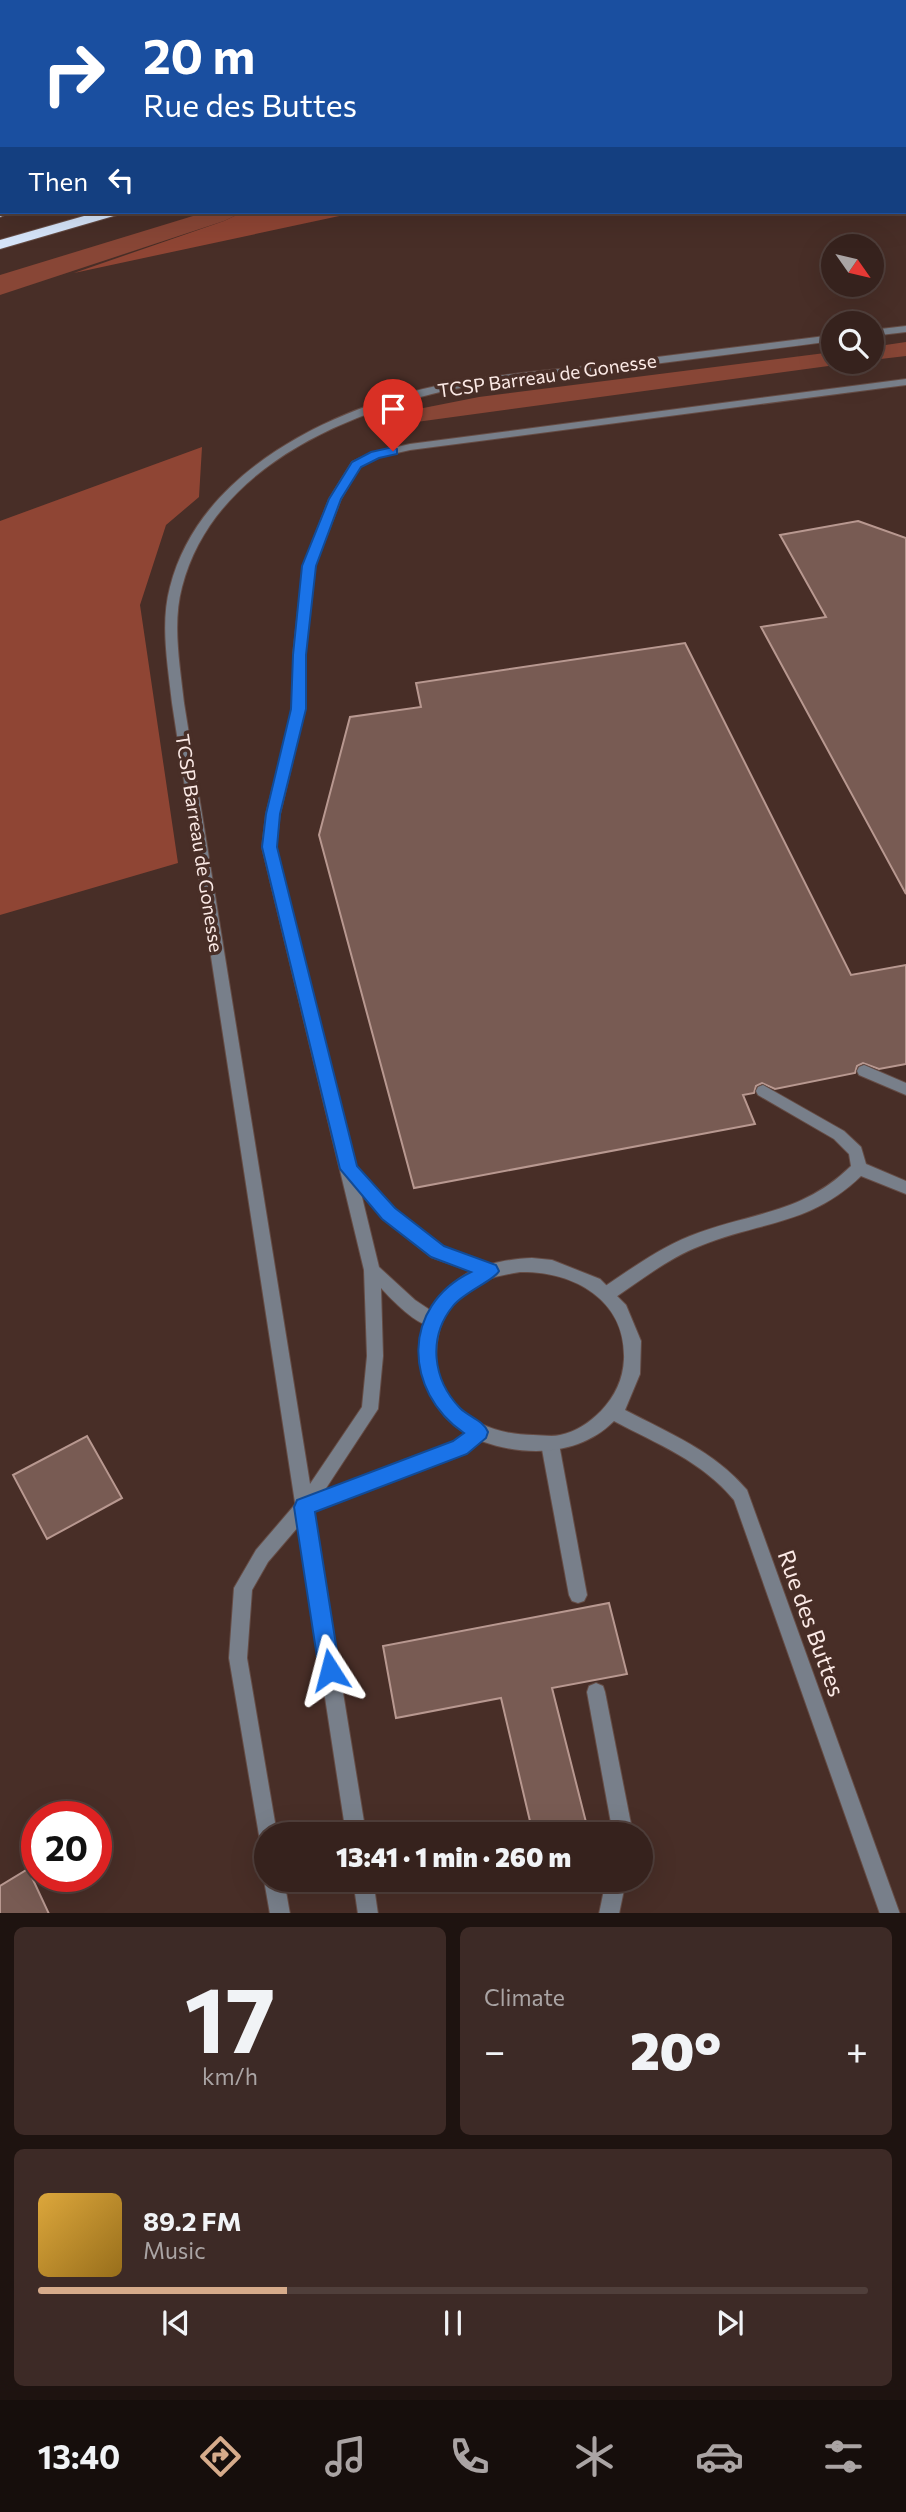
<!DOCTYPE html>
<html lang="en">
<head>
<meta charset="utf-8">
<style>
	:root { --surface:#36221d; --page:#3d2a26; --text:#f1f3f6; --muted:#aaa4a4; --line:#503f3b; --accent:#d6ab8b }
	body { margin:0; font-family:Commissioner,sans-serif; background:var(--page); color:var(--text); height:100vh; display:flex; flex-direction:column; font-size:26px; white-space:nowrap }
	* { box-sizing:border-box; margin:0 }
	p { font-size:23px; color:var(--muted) }
	.icon { flex:none; width:38px; height:38px; fill:none; stroke:currentColor; stroke-width:2; stroke-linecap:round; stroke-linejoin:round }
	.map { position:relative; height:1913px; overflow:hidden }
	.side { display:flex; flex-direction:column; gap:14px; padding:14px; background:#1e1310; flex:1 }
	.side>* { flex:none }
	.banner { position:absolute; left:0px; top:0px; width:906px; height:214px; box-shadow:0 7px 28px #0002,0 0 0 2px var(--line); background:#1a4fa0; color:#fff; overflow:hidden }
	.needle { width:46px; rotate:124deg }
	.buttons { position:absolute; left:821px; top:234px; display:grid; gap:14px }
	.buttons a { display:grid; place-items:center; width:63px; height:63px; border-radius:50%; background:var(--surface); box-shadow:0 7px 28px #0002,0 0 0 2px var(--line); font-size:35px }
	.speed { position:absolute; left:21px; top:1801px; display:flex; gap:14px; font-size:35px; font-weight:700; text-align:center }
	.speed>* { display:grid; place-content:center; width:91px; height:91px; border-radius:50%; background:var(--surface); box-shadow:0 7px 28px #0002,0 0 0 2px var(--line); line-height:1 }
	.speed .limit { border:10px solid #d22; background:#fff; color:#111 }
	.pin { position:absolute; display:grid; place-items:center; width:60px; height:60px; color:#fff; margin:-72px -30px; border-radius:50% 50% 50% 0; rotate:-45deg; box-shadow:0 0 7px #0007 }
	.pin .icon { rotate:45deg }
	.me { position:absolute; width:77px; margin:-38px; rotate:351deg; stroke-linejoin:round; filter:drop-shadow(0 0 5px #0008) }
	.turn { display:flex; align-items:center; gap:24px; height:147px; padding:0 28px; font-size:32px }
	.turn .icon { width:91px; height:91px; stroke-width:2.5 }
	.turn b { display:block; font-size:49px; line-height:60px }
	.then { display:flex; align-items:center; height:66px; padding:0 28px; background:#0003; gap:14px; font-size:26px }
	.big { font-size:52px; font-weight:800; line-height:1.1 }
	.side .tile { flex:1; display:flex; flex-direction:column; justify-content:center; gap:10px; min-width:0; padding:0 24px; border-radius:10px; background:var(--page) }
	.side .dial { align-items:center; gap:0 }
	.dial b { font-size:91px; line-height:1 }
	.song { display:flex; align-items:center; gap:21px }
	.cover { width:84px; height:84px; border-radius:10px; background:linear-gradient(135deg,hsl(40 70% 55%),hsl(40 70% 35%)) }
	.played { height:7px; border-radius:4px; background:linear-gradient(90deg,var(--accent) 30%,var(--line) 30%) }
	.keys { display:flex; justify-content:space-around; direction:ltr }
	.heat { display:flex; justify-content:space-between; align-items:center; font-size:38px; direction:ltr }
	.side .tiles { flex:1; display:grid; gap:14px; grid-template-columns:1fr 1fr }
	.tile:last-child { grid-column:span 2 }
	.trip { position:absolute; left:254px; top:1822px; width:399px; height:70px; border-radius:35px; background:var(--surface); box-shadow:0 7px 28px #0002,0 0 0 2px var(--line); font-weight:800; line-height:70px; text-align:center }
	.tab-bar { display:flex; height:112px; justify-content:space-around; align-items:center; background:#160e0c; color:var(--muted) }
	.tab-bar .icon { width:49px; height:49px }
	.tab-bar .active { color:var(--accent) }
	.tab-bar b { font-size:32px; color:var(--text) }
	.map>svg:first-child { display:block }
</style>
</head>
<body>
<div class="map">
<svg width="906" height="1914" viewBox="0 0 906 1914">
	<rect width="100%" height="100%" fill="#482e27"/>
	<g fill="#884636">
		<path d="M153 0H548L147 2Z"/>
		<path d="M206 212H243L224 221 0 295V275Z"/>
		<path d="M906 342V356L872 360V347Z"/>
		<path d="M833 352V362H858L387 426 403 412 479 397Z"/>
	</g>
	<g fill="#8f4534">
		<path d="M243 212H358L74 273 224 221Z"/>
		<path d="M202 447 199 497 166 525 140 605 178 863 0 915V521Z"/>
	</g>
	<g fill="#785b53" stroke="#b89890" stroke-width="2">
		<path d="M858 521 906 538V894L761 627 826 617 780 535Z"/>
		<path d="M685 643 851 975 906 965V1064L879 1069 863 1063 857 1066 855 1073 775 1089 762 1083 756 1086 754 1093 743 1095 755 1124 414 1188 319 835 350 717 421 707 416 683Z"/>
		<path d="M87 1436 122 1498 47 1539 13 1475Z"/>
		<path d="M609 1603 627 1674 552 1688 589 1834H533L501 1698 396 1718 383 1646Z"/>
		<path d="M28 1869 49 1914H0V1886Z"/>
	</g>
	<g fill="none" stroke-linecap="round" stroke-linejoin="round">
		<g stroke="#654c45" stroke-width="2">
			<g id="lane">
				<path d="M906 326V332L872 336V330Z"/>
				<path d="M833 335V341C758 351 682 360 607 370 570 374 533 379 497 384 479 386 461 387 444 391 338 416 212 471 182 587 172 624 180 666 184 703L310 1484 362 1407 367 1356 364 1270 262 847 266 814 293 709V655L303 566 329 499 352 462 371 453 410 444 906 379V385L410 450 379 457 360 466 341 499 315 566 305 655V709L280 814 276 847 354 1165 395 1209 443 1247 496 1266 498 1271 496 1276 490 1278 431 1257 383 1219 361 1193 379 1267 415 1300 439 1316 441 1321 439 1326C422 1332 392 1300 381 1288L383 1356 378 1409 313 1508 366 1834H346L172 703C168 666 160 624 170 587 200 469 335 407 445 384 496 374 550 371 602 364 679 354 756 345 833 335Z"/>
				<path d="M864 1065 906 1083V1095L859 1075 857 1071 859 1067Z"/>
				<path d="M763 1085 844 1131 861 1147 866 1164 906 1181V1194L861 1176C811 1225 761 1221 700 1246 669 1258 641 1280 613 1299L607 1301 601 1299 599 1294 601 1289C629 1270 658 1249 690 1236 750 1212 801 1215 851 1166L849 1154 834 1139 758 1095 756 1091 758 1087Z"/>
				<path d="M550 1436 556 1439 559 1444 587 1595 584 1601 578 1603 572 1601 569 1595 541 1444 544 1439Z"/>
				<path d="M596 1683 603 1686 605 1692 633 1834H613L587 1692 589 1686Z"/>
				<path d="M353 1880H373L378 1914H358Z"/>
				<path d="M606 1880H626L619 1914H599Z"/>
			</g>
		</g>
		<g stroke="#654c45" stroke-width="2">
			<g id="street">
				<path d="M532 1258 552 1260 600 1279 626 1305 641 1341 640 1374 625 1410C669 1433 714 1451 747 1490L900 1914H880L734 1500C702 1461 657 1444 614 1421 579 1456 526 1457 481 1441L466 1452 310 1513 268 1562 252 1590 247 1658 277 1834H266V1843L260 1841 229 1658 234 1588 256 1550 298 1501 454 1442 465 1433C409 1398 405 1317 460 1278 479 1264 509 1259 532 1258ZM520 1272C574 1271 626 1300 624 1359 623 1380 615 1396 601 1411 590 1422 576 1432 560 1435 552 1437 542 1435 533 1435 476 1435 426 1399 438 1336 442 1316 456 1296 474 1286 488 1277 504 1275 520 1272Z"/>
				<path d="M266 1875V1880H284L290 1914H270L264 1880Z"/>
			</g>
		</g>
		<g stroke="#654c45" stroke-width="2">
			<g id="highway">
				<path d="M590 0H607L589 2Z"/>
				<path d="M657 0H675L656 2Z"/>
				<path d="M763 0H781L762 2Z"/>
				<rect x="905" y="54" width="1" height="8"/>
				<rect x="905" y="75" width="1" height="8"/>
				<rect x="0" y="167" width="2" height="8"/>
				<path d="M2 208V212H11L0 217Z"/>
				<path d="M98 212H119L117 215 0 249V240Z"/>
			</g>
		</g>
		<use href="#lane" fill="#787f8a" fill-rule="evenodd"/>
		<use href="#street" fill="#787f8a" fill-rule="evenodd"/>
		<use href="#highway" fill="#d6e5fa" fill-rule="evenodd"/>
	</g>
	<path fill="#1a73e8" stroke="#114b97" stroke-width="2" d="M393 447 397 449V454L379 458 361 467 341 499 316 566 306 655V709L280 814 277 847 357 1166 395 1208 444 1246 496 1265 499 1271C495 1280 464 1292 453 1306 427 1338 433 1380 460 1408 469 1417 483 1420 488 1432L486 1438 467 1454 315 1512 340 1670 337 1678 330 1681 322 1678 319 1670 294 1507 297 1500 453 1441 464 1433C403 1391 401 1306 471 1272L431 1257 382 1219 340 1169 262 847 266 814 291 709 293 655 302 566 329 499 352 462 371 452Z"/>
	<g text-anchor="middle" dominant-baseline="central" stroke-width="7" stroke-linejoin="round" paint-order="stroke">
		<g font-size="19" fill="#fbe9e5" stroke="#482e27">
			<text transform="translate(547 375) rotate(-8)">TCSP Barreau de Gonesse</text>
			<text transform="translate(200 843) rotate(81)">TCSP Barreau de Gonesse</text>
		</g>
		<g font-size="23" fill="#fbe9e5" stroke="#482e27">
			<text transform="translate(812 1623) rotate(70)">Rue des Buttes</text>
		</g>
	</g>
</svg>
<div class="buttons">
<a><svg class="needle" viewBox="-14 -14 28 28"><path d="M0-13l5 13h-10z" fill="#e53935"/><path d="M0 13l5-13h-10z" fill="#aaa4a4"/></svg></a>
<a><svg class="icon" aria-label="search" viewBox="0 0 24 24"><circle cx="10" cy="10" r="6"/><path d="M15 15l6 6"/></svg></a>
</div>
<div class="speed"><div class="limit">20</div></div>
<div class="pin" style="left:393px;top:451px;background:#d93025"><svg class="icon" aria-label="arrive" viewBox="0 0 24 24"><path d="M6 21V4h12l-3 4 3 4H6"/></svg></div>
<svg class="me" style="left:330px;top:1670px" viewBox="-20 -20 40 40"><path d="M0-17L14 15 0 8-14 15z" fill="#1a73e8" stroke="#fff" stroke-width="4"/></svg>
<div class="trip">13:41 · 1 min · 260 m</div>
<div class="banner">
<div class="turn"><svg class="icon" aria-label="right" viewBox="0 0 24 24"><path d="M7 20v-9h11M14 6l5 5-5 5"/></svg><div><b>20 m</b>Rue des Buttes</div></div>
<div class="then">Then<svg class="icon" aria-label="left" viewBox="0 0 24 24"><path d="M17 20v-9H6M10 6l-5 5 5 5"/></svg></div>
</div>
</div>
<section class="side">
<div class="tiles">
<div class="tile dial"><b>17</b><p>km/h</p></div>
<div class="tile"><p>Climate</p>
<div class="heat"><a>−</a><b class="big">20°</b><a>+</a></div>
</div>
<div class="tile">
<div class="song"><i class="cover"></i><div><b>89.2 FM</b><p>Music</p></div></div>
<div class="played"></div>
<div class="keys"><svg class="icon" aria-label="previous" viewBox="0 0 24 24"><path d="M18 5L8 12l10 7zM5 5v14"/></svg><svg class="icon" aria-label="pause" viewBox="0 0 24 24"><path d="M8 5v14M16 5v14"/></svg><svg class="icon" aria-label="next" viewBox="0 0 24 24"><path d="M6 5l10 7-10 7zM19 5v14"/></svg></div>
</div>
</div>
</section>
<nav class="tab-bar">
<b>13:40</b>
<svg class="icon active" aria-label="directions" viewBox="0 0 24 24"><path d="M12 3l9 9-9 9-9-9zM9 14v-3h6M13 9l2 2-2 2"/></svg>
<svg class="icon" aria-label="music" viewBox="0 0 24 24"><path d="M9 18V5l10-2v13"/><circle cx="6" cy="18" r="3"/><circle cx="16" cy="16" r="3"/></svg>
<svg class="icon" aria-label="phone" viewBox="0 0 24 24"><path d="M5 4h4l2 5-3 2q2 4 5 5l2-3 5 2v4C11 20 4 13 5 4z"/></svg>
<svg class="icon" aria-label="climate" viewBox="0 0 24 24"><path d="M12 3v18M4 7l16 10M4 17L20 7"/></svg>
<svg class="icon" aria-label="car" viewBox="0 0 24 24"><path d="M5 17H2v-5l4-1 3-4h7l3 4 3 1v5h-3M9 17h6M6 11h13"/><circle cx="7" cy="17" r="2"/><circle cx="17" cy="17" r="2"/></svg>
<svg class="icon" aria-label="filters" viewBox="0 0 24 24"><path d="M4 7h16M4 17h16"/><circle cx="9" cy="7" r="2"/><circle cx="15" cy="17" r="2"/></svg>
</nav>
</body>
</html>
